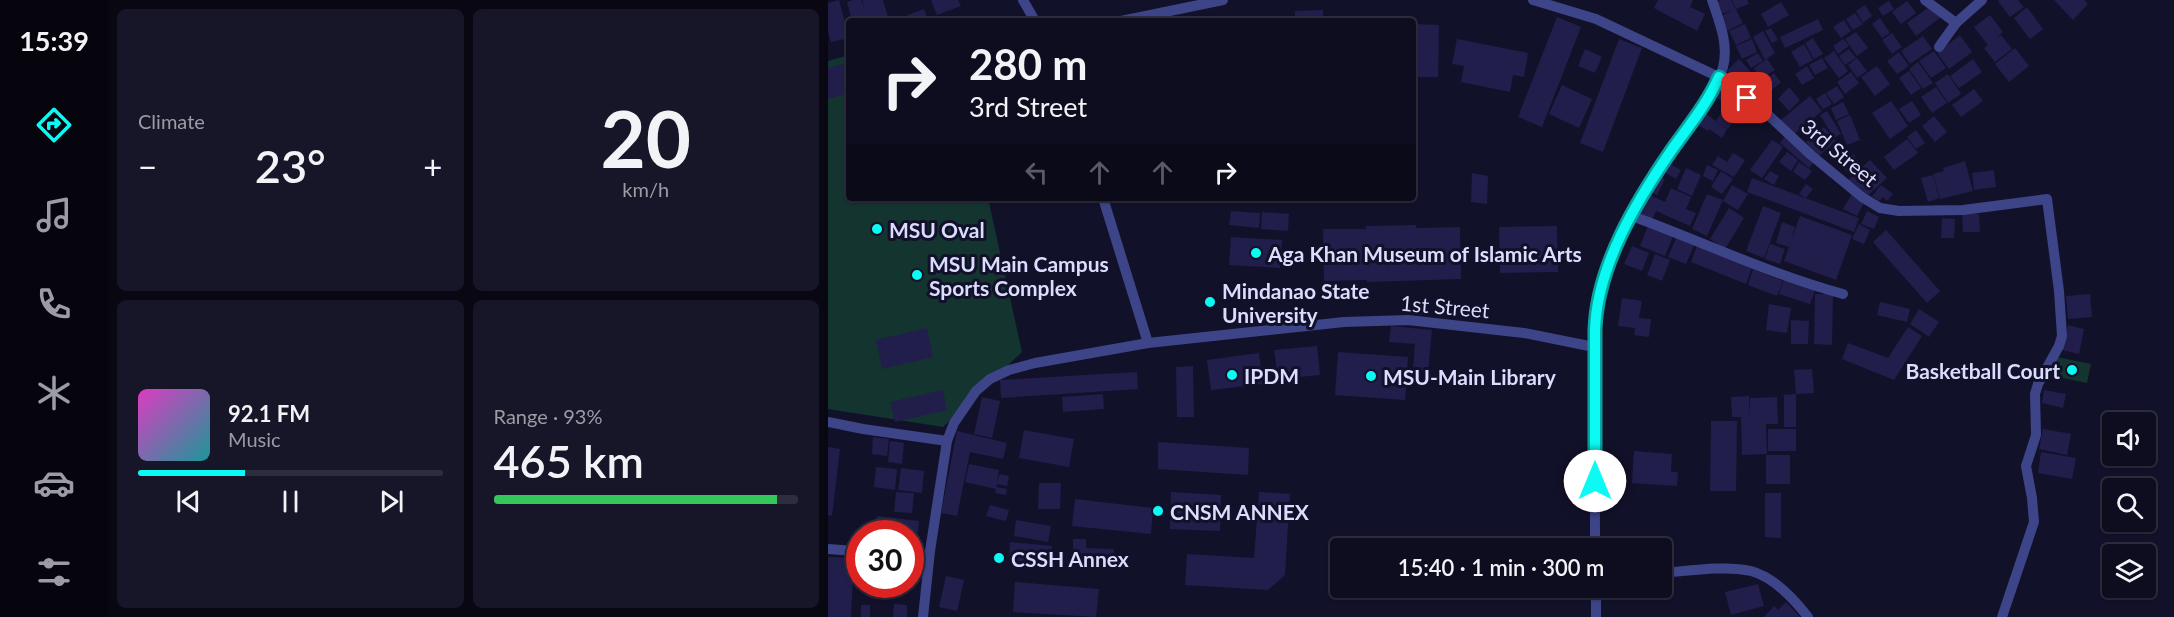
<!DOCTYPE html>
<html lang="en">
<head>
<meta charset="utf-8">
<style>
	:root { --surface:#0e0d20; --page:#171629; --text:#f1f3f6; --muted:#9b9ca5; --line:#2e2d3e; --accent:#0bfaf3 }
	body { margin:0; font-family:Lato,sans-serif; background:var(--page); color:var(--text); height:100vh; display:flex; flex-direction:column; font-size:22px; white-space:nowrap }
	* { box-sizing:border-box; margin:0 }
	p { font-size:20px; color:var(--muted) }
	.icon { flex:none; width:33px; height:33px; fill:none; stroke:currentColor; stroke-width:2; stroke-linecap:round; stroke-linejoin:round }
	.map { position:relative; flex:1; overflow:hidden }
	.drawer { display:flex; flex-direction:column; gap:9px; padding:9px; background:#080712; width:720px }
	.drawer>* { flex:none }
	.hud { position:absolute; left:18px; top:18px; width:570px; height:183px; border-radius:6px; box-shadow:0 2px 4px #0004,0 0 0 2px var(--line); background:#0e0d20; color:var(--text); overflow:hidden }
	.fabs { position:absolute; left:1274px; top:412px; display:grid; gap:12px }
	.fabs a { display:grid; place-items:center; width:54px; height:54px; border-radius:6px; background:var(--surface); box-shadow:0 2px 4px #0004,0 0 0 2px var(--line); font-size:30px }
	.speed { position:absolute; left:18px; top:520px; display:flex; gap:12px; font-size:30px; font-weight:700; text-align:center }
	.speed>* { display:grid; place-content:center; width:78px; height:78px; border-radius:50%; background:var(--surface); box-shadow:0 2px 4px #0004,0 0 0 2px var(--line); line-height:1 }
	.speed .limit { border:9px solid #d22; background:#fff; color:#111 }
	.pin { position:absolute; display:grid; place-items:center; width:51px; height:51px; color:#fff; margin:-26px; border-radius:12px; box-shadow:0 3px 9px #0006 }
	.me { position:absolute; width:66px; margin:-33px; rotate:0deg; stroke-linejoin:round; filter:drop-shadow(0 0 4px #0008) }
	.turn { display:flex; align-items:center; gap:21px; height:126px; padding:0 24px; font-size:27px }
	.turn .icon { width:78px; height:78px; stroke-width:2.5 }
	.turn b { display:block; font-size:42px; line-height:51px }
	.lanes { display:flex; align-items:center; height:57px; padding:0 24px; background:#0003; justify-content:center; gap:30px; direction:ltr }
	.lanes .off { opacity:.35 }
	.big { font-size:45px; font-weight:600; line-height:1.1 }
	.drawer .tile { flex:1; display:flex; flex-direction:column; justify-content:center; gap:9px; min-width:0; padding:0 21px; border-radius:9px; background:var(--page) }
	.drawer .dial { align-items:center; gap:0 }
	.dial b { font-size:78px; line-height:1 }
	.song { display:flex; align-items:center; gap:18px }
	.cover { width:72px; height:72px; border-radius:9px; background:linear-gradient(135deg,hsl(310 70% 55%),hsl(180 70% 35%)) }
	.played { height:6px; border-radius:3px; background:linear-gradient(90deg,var(--accent) 35%,var(--line) 35%) }
	.keys { display:flex; justify-content:space-around; direction:ltr }
	.heat { display:flex; justify-content:space-between; align-items:center; font-size:33px; direction:ltr }
	.charge { height:9px; border-radius:4px; background:linear-gradient(90deg,#34c759 93%,var(--line) 0) }
	.drawer .tiles { flex:1; display:grid; gap:9px; grid-template-columns:repeat(2,1fr) }
	.trip { position:absolute; left:502px; top:538px; width:342px; height:60px; border-radius:6px; background:var(--surface); box-shadow:0 2px 4px #0004,0 0 0 2px var(--line); font-weight:600; line-height:60px; text-align:center }
	main { display:flex; flex:1; min-height:0 }
	.menu { display:flex; flex-direction:column; width:108px; justify-content:space-around; align-items:center; background:#06050d; color:var(--muted) }
	.menu .icon { width:42px; height:42px }
	.menu .current { color:var(--accent) }
	.menu b { font-size:27px; color:var(--text) }
	.map>svg:first-child { display:block }
</style>
</head>
<body>
<main>
<nav class="menu">
<b>15:39</b>
<svg class="icon current" aria-label="directions" viewBox="0 0 24 24"><path d="M12 3l9 9-9 9-9-9zM9 14v-3h6M13 9l2 2-2 2"/></svg>
<svg class="icon" aria-label="music" viewBox="0 0 24 24"><path d="M9 18V5l10-2v13"/><circle cx="6" cy="18" r="3"/><circle cx="16" cy="16" r="3"/></svg>
<svg class="icon" aria-label="phone" viewBox="0 0 24 24"><path d="M5 4h4l2 5-3 2q2 4 5 5l2-3 5 2v4C11 20 4 13 5 4z"/></svg>
<svg class="icon" aria-label="climate" viewBox="0 0 24 24"><path d="M12 3v18M4 7l16 10M4 17L20 7"/></svg>
<svg class="icon" aria-label="car" viewBox="0 0 24 24"><path d="M5 17H2v-5l4-1 3-4h7l3 4 3 1v5h-3M9 17h6M6 11h13"/><circle cx="7" cy="17" r="2"/><circle cx="17" cy="17" r="2"/></svg>
<svg class="icon" aria-label="filters" viewBox="0 0 24 24"><path d="M4 7h16M4 17h16"/><circle cx="9" cy="7" r="2"/><circle cx="15" cy="17" r="2"/></svg>
</nav>
<section class="drawer">
<div class="tiles">
<div class="tile"><p>Climate</p>
<div class="heat"><a>−</a><b class="big">23°</b><a>+</a></div>
</div>
<div class="tile dial"><b>20</b><p>km/h</p></div>
<div class="tile">
<div class="song"><i class="cover"></i><div><b>92.1 FM</b><p>Music</p></div></div>
<div class="played"></div>
<div class="keys"><svg class="icon" aria-label="previous" viewBox="0 0 24 24"><path d="M18 5L8 12l10 7zM5 5v14"/></svg><svg class="icon" aria-label="pause" viewBox="0 0 24 24"><path d="M8 5v14M16 5v14"/></svg><svg class="icon" aria-label="next" viewBox="0 0 24 24"><path d="M6 5l10 7-10 7zM19 5v14"/></svg></div>
</div>
<div class="tile"><p>Range · 93%</p><b class="big">465 km</b><div class="charge"></div></div>
</div>
</section>
<div class="map">
<svg width="1346" height="617" viewBox="0 0 1346 617">
	<rect width="100%" height="100%" fill="#12112a"/>
	<g fill="#14342f">
		<path d="M21 55V198H160L194 352 115 427 0 409V61Z"/>
		<path d="M1229 357 1263 364 1259 383 1225 376Z"/>
	</g>
	<g fill="#211e4b">
		<path d="M11 0 21 38 3 42 0 31V3Z"/>
		<path d="M25 0H33L36 8 34 0H55L61 21H24L19 2Z"/>
		<path d="M103 0H130L133 6 109 15Z"/>
		<path d="M830 0H865L862 7 877 14 869 31 826 8Z"/>
		<path d="M893 0H903L915 23 899 31 893 16 905 10 893 14 889 2Z"/>
		<path d="M904 0H919L921 4 908 9Z"/>
		<path d="M1172 0H1190L1196 7 1182 17 1170 1Z"/>
		<path d="M1226 0H1256L1260 4 1245 20Z"/>
		<path d="M1061 1 1066 9 1055 16 1050 8Z"/>
		<path d="M1079 1 1088 13 1073 24 1064 12Z"/>
		<path d="M953 2 961 15 940 27 933 14Z"/>
		<path d="M1037 5 1044 16 1035 23 1028 11Z"/>
		<path d="M1104 5 1113 17 1088 36 1079 23Z"/>
		<path d="M1199 7 1215 29 1202 39 1186 18Z"/>
		<path d="M96 9 100 21H73L72 18Z"/>
		<path d="M495 10V21H467V11Z"/>
		<path d="M1027 13 1035 24 1025 30 1018 19Z"/>
		<path d="M1162 15 1175 32 1167 39 1173 35 1184 49 1167 62 1156 48 1160 45 1146 27Z"/>
		<path d="M729 17 753 27 714 127 690 117Z"/>
		<rect x="498" y="18" width="84" height="3"/>
		<path d="M1052 18 1062 33 1054 38 1044 24Z"/>
		<path d="M990 19 995 30 957 48 952 37Z"/>
		<path d="M1016 20 1023 31 1013 38 1005 27Z"/>
		<path d="M585 24 611 25 610 77H585Z"/>
		<path d="M917 24 923 38 908 45 901 31Z"/>
		<path d="M943 28 950 40 944 43 937 31Z"/>
		<path d="M935 31 947 53 937 60 932 51 934 50H932L925 37Z"/>
		<path d="M1028 32 1040 48 1029 56 1017 39Z"/>
		<path d="M1064 33 1074 47 1064 54 1054 40Z"/>
		<path d="M1132 35 1144 52 1121 69 1109 53Z"/>
		<path d="M1095 36 1104 49 1082 64 1073 51Z"/>
		<path d="M985 38 995 54 986 59 977 43Z"/>
		<path d="M629 39 700 53 696 77 685 75 682 92 633 82 636 66 624 64Z"/>
		<path d="M791 39 814 48 775 152 752 143Z"/>
		<path d="M924 39 929 52 914 59 908 46Z"/>
		<path d="M1015 39 1021 46 1010 54 1005 46Z"/>
		<path d="M976 44 985 60 972 67 963 52Z"/>
		<path d="M1187 48 1201 66 1181 82 1167 64Z"/>
		<path d="M757 49 774 57 767 73 750 66Z"/>
		<path d="M1021 49 1028 58 1017 65 1011 56Z"/>
		<path d="M1006 51 1020 71 1011 78 996 58Z"/>
		<path d="M1106 51 1118 68 1103 78 1091 61Z"/>
		<path d="M1071 52 1081 66 1069 74 1059 61Z"/>
		<path d="M930 53 935 61 923 68 918 60Z"/>
		<path d="M994 58 1000 68 987 75 981 65Z"/>
		<path d="M1029 58 1039 71 1029 78 1020 65Z"/>
		<path d="M911 59 922 71 909 83 899 71Z"/>
		<path d="M939 59 947 70 933 79 926 68Z"/>
		<path d="M1145 59 1154 72 1131 88 1122 76Z"/>
		<path d="M1090 62 1105 83 1095 89 1081 69Z"/>
		<path d="M21 63V93L0 99V68Z"/>
		<path d="M979 66 986 78 974 85 967 74Z"/>
		<path d="M1049 66 1062 84 1047 96 1033 77Z"/>
		<path d="M1081 71 1093 88 1083 95 1071 78Z"/>
		<path d="M1023 72 1031 83 1017 94 1009 82Z"/>
		<path d="M946 73 953 82 944 90 936 81Z"/>
		<path d="M927 74 941 89 930 99 917 84Z"/>
		<path d="M1120 74 1133 94 1120 103 1107 83Z"/>
		<path d="M734 85 764 99 751 128 721 114Z"/>
		<path d="M897 85 907 92 898 104 888 97Z"/>
		<path d="M1009 86 1016 97 1006 104 998 93Z"/>
		<path d="M961 87 972 100 961 111 950 99Z"/>
		<path d="M1108 87 1119 103 1104 113 1093 97Z"/>
		<path d="M1146 89 1155 101 1133 117 1124 105Z"/>
		<path d="M997 93 1004 104 995 109 988 99Z"/>
		<path d="M914 96 923 103 916 112 907 104Z"/>
		<path d="M982 96 994 111 965 135 953 120Z"/>
		<path d="M1063 101 1080 126 1062 139 1044 113Z"/>
		<path d="M1084 101 1093 115 1081 123 1071 109Z"/>
		<path d="M1015 102 1021 114 1008 120 1003 108Z"/>
		<path d="M899 103 912 112 900 129 888 121Z"/>
		<path d="M999 111 1013 134 1006 138 992 115Z"/>
		<path d="M877 113 899 129 894 138 881 129 880 131 869 124Z"/>
		<path d="M1022 115 1032 140 1019 145 1009 121Z"/>
		<path d="M1106 116 1119 132 1107 142 1094 126Z"/>
		<path d="M996 127 1008 141 990 157 978 142Z"/>
		<path d="M1088 130 1097 143 1088 149 1079 137Z"/>
		<path d="M957 137 986 162 981 168 952 143Z"/>
		<path d="M1079 139 1090 153 1066 170 1056 157Z"/>
		<path d="M944 140 955 147 934 178 922 170Z"/>
		<path d="M959 152 970 160 963 171 951 162Z"/>
		<path d="M905 153 917 160 906 177 884 165 890 156 899 162Z"/>
		<path d="M1025 154 1034 166 1022 176 1012 163Z"/>
		<path d="M1042 160 1059 178 1037 198 1020 180Z"/>
		<path d="M1137 161 1145 191 1112 199 1105 174 1116 171 1115 168Z"/>
		<path d="M971 162 984 171 977 180 965 172Z"/>
		<path d="M840 163 853 170 848 179 835 171Z"/>
		<path d="M879 165 890 170 885 181 875 176Z"/>
		<path d="M858 168 873 175 864 196 849 189Z"/>
		<path d="M1166 170 1168 187 1146 190 1144 173Z"/>
		<path d="M893 171 905 179 894 194 883 187Z"/>
		<path d="M942 171 951 176 946 185 936 179Z"/>
		<path d="M644 173 660 176 659 204 643 202Z"/>
		<path d="M830 175 837 179 829 195 821 191Z"/>
		<path d="M1105 175 1111 198 1100 202 1093 178Z"/>
		<path d="M924 178 1031 218 1026 232 919 192Z"/>
		<path d="M978 184 985 189 978 198 971 194Z"/>
		<path d="M904 185 920 194 910 210 895 201Z"/>
		<path d="M1053 185 1065 194 1059 201 1055 197 1051 201 1044 196Z"/>
		<path d="M843 188 863 197 858 209 868 213 862 226 828 211 824 220 810 213 819 194 837 202Z"/>
		<path d="M879 194 895 200 879 236 864 229Z"/>
		<path d="M1024 194 1037 201 1029 216 1015 209Z"/>
		<path d="M935 206 953 213 936 258 918 251Z"/>
		<path d="M901 208 916 218 897 249 882 239Z"/>
		<path d="M403 211 432 213 431 228 401 225Z"/>
		<path d="M1039 211 1051 217 1046 229 1033 224Z"/>
		<path d="M434 212 461 214 460 231 433 229Z"/>
		<path d="M1134 214H1151L1152 232H1135Z"/>
		<path d="M972 216 1024 235 1008 280 956 261 961 247 948 243 954 222 967 227 962 244Z"/>
		<path d="M1114 218 1127 219 1126 238H1113Z"/>
		<path d="M821 224 846 234 837 256 812 246Z"/>
		<path d="M1031 224 1042 230 1036 244 1024 239Z"/>
		<path d="M588 225V228L632 227 633 279 539 282V280L496 281 495 229H538V226Z"/>
		<path d="M729 226 730 272 672 273 671 227Z"/>
		<path d="M1058 230 1112 291 1099 303 1045 242Z"/>
		<path d="M849 236 867 243 858 264 840 257Z"/>
		<path d="M403 237 454 240 452 268 401 265Z"/>
		<path d="M942 244 957 249 952 264 937 259Z"/>
		<path d="M804 246 821 253 814 271 796 264Z"/>
		<path d="M869 246 924 267 918 284 863 262Z"/>
		<path d="M827 254 842 260 834 281 819 275Z"/>
		<path d="M925 269 955 281 949 296 920 285Z"/>
		<path d="M956 279 987 290 982 304 951 294Z"/>
		<path d="M987 294H1005L1004 345 986 344Z"/>
		<path d="M1262 294 1264 317 1240 319 1238 296Z"/>
		<path d="M794 298 814 301 811 318 823 319 821 337 806 335 807 328 790 326Z"/>
		<path d="M1052 302 1082 309 1079 322 1049 315Z"/>
		<path d="M941 304 963 308 959 333 938 330Z"/>
		<path d="M1091 309 1111 322 1101 337 1082 324Z"/>
		<path d="M963 320 981 321 980 344H963Z"/>
		<path d="M1240 325 1256 329 1251 354 1234 350Z"/>
		<path d="M563 326 604 330 600 372 585 370 587 344 561 342Z"/>
		<path d="M1080 327 1094 336 1066 380 1014 359 1020 343 1060 358Z"/>
		<path d="M99 328 105 357 54 369 48 340Z"/>
		<path d="M489 346 492 375 450 379 446 350Z"/>
		<path d="M510 352 580 357 577 400 507 395Z"/>
		<path d="M431 353 435 384 383 390 379 360Z"/>
		<path d="M365 366 366 417H349L348 367Z"/>
		<path d="M984 369 986 393 968 394 966 370Z"/>
		<path d="M309 372 310 389 173 398 172 380Z"/>
		<path d="M115 390 119 410 67 422 62 402Z"/>
		<path d="M1216 390 1238 394 1235 408 1214 403Z"/>
		<path d="M275 394 276 409 235 412 234 397Z"/>
		<path d="M968 394V427H956V395Z"/>
		<path d="M921 396V418L922 398 949 397 950 424H938L939 454 914 455 913 417H904L903 397Z"/>
		<path d="M154 397 172 401 164 438 146 434Z"/>
		<path d="M883 421H909L908 491H882Z"/>
		<rect x="940" y="429" width="28" height="22"/>
		<path d="M1215 429 1243 434 1239 455 1211 449Z"/>
		<path d="M196 430 246 439 241 467 191 458Z"/>
		<path d="M129 431 179 443 175 459 142 452 129 516 113 513Z"/>
		<path d="M45 437 61 439 59 456 44 454Z"/>
		<path d="M62 441 76 443 74 464 60 462Z"/>
		<path d="M330 442 421 448 420 475 330 469Z"/>
		<path d="M0 447 12 449 4 516 0 515Z"/>
		<path d="M806 451 844 454 843 472H850L849 486 804 483Z"/>
		<path d="M1213 452 1248 458 1244 479 1210 473Z"/>
		<rect x="938" y="455" width="24" height="29"/>
		<path d="M141 464 171 470 169 481 172 474 181 476 179 486 169 484 168 487 179 489 178 495 167 493 168 489 137 482Z"/>
		<path d="M48 467 69 469 67 490 46 487Z"/>
		<path d="M73 468 96 471 94 493 70 490Z"/>
		<path d="M211 483H233L232 509H210Z"/>
		<path d="M68 492 86 493 84 513 66 512Z"/>
		<path d="M343 492 393 495 392 531 342 529Z"/>
		<path d="M431 492 462 494 457 575 440 590 357 585 359 554 426 558Z"/>
		<path d="M937 493H953V538L937 537Z"/>
		<path d="M247 499 325 508 323 534 244 526Z"/>
		<path d="M162 505 181 510 178 521 158 516Z"/>
		<path d="M49 516 58 517 56 531 47 530Z"/>
		<path d="M59 517 91 521 88 547H82V534L57 532Z"/>
		<path d="M188 520 223 526 220 542 186 536Z"/>
		<path d="M245 539H258V548L286 549V565L245 564Z"/>
		<path d="M182 542 224 546 222 564 181 560Z"/>
		<path d="M0 557 26 558 23 617H0Z"/>
		<path d="M118 576 136 580 129 611 111 607Z"/>
		<path d="M187 582 271 589 268 617 185 612Z"/>
		<path d="M930 584 936 606 903 615 897 592Z"/>
		<path d="M56 585H70L69 592 55 591Z"/>
		<path d="M958 602 972 617H936L946 606 950 610Z"/>
		<path d="M66 604 79 605V617H65Z"/>
		<rect x="33" y="605" width="9" height="12"/>
	</g>
	<g fill="none" stroke-linecap="round" stroke-linejoin="round">
		<g stroke="#3d4488" stroke-width="10">
			<path d="M195 0 207 21"/>
			<path d="M705 0 768 19 895 79 937 112 983 155 1034 197 1052 208 1071 211 1135 210 1219 199 1231 291 1234 336 1231 346 1210 384 1207 394 1208 435 1198 466 1204 498 1206 522 1174 617"/>
			<path d="M1097 0 1128 23 1154 0"/>
			<path d="M293 21 395 0"/>
			<path d="M1111 47 1128 23"/>
			<path d="M275 198 320 343"/>
			<path d="M804 216C875 242 942 274 1015 294"/>
			<path d="M0 422 35 429 119 441"/>
			<path d="M0 549 27 551"/>
			<path d="M767 549C767 499 767 449 766 398 766 360 762 317 775 281 789 241 809 202 832 167 852 137 887 102 895 67 901 44 891 21 884 0"/>
			<path d="M834 573C860 571 897 565 923 571 946 577 966 599 980 617"/>
			<path d="M768 588V617"/>
			<path d="M95 617 102 551 119 441 126 423 148 391 162 379 181 370 207 363 320 343 516 322 580 320 696 333 766 347"/>
		</g>
	</g>
	<g fill="none" stroke-linecap="round" stroke-linejoin="round">
		<g stroke="#07a29e" stroke-width="15">
			<path id="route" d="M767 481V330C769 266 808 202 843 151 860 127 879 104 891 77L919 98"/>
		</g>
		<use href="#route" stroke="#0bfaf3" stroke-width="10"/>
	</g>
	<g fill="#0bfaf3" stroke="#12112a" stroke-width="2">
		<circle cx="49" cy="229" r="6"/>
		<circle cx="428" cy="253" r="6"/>
		<circle cx="89" cy="275" r="6"/>
		<circle cx="382" cy="302" r="6"/>
		<circle cx="1244" cy="370" r="6"/>
		<circle cx="404" cy="375" r="6"/>
		<circle cx="543" cy="376" r="6"/>
		<circle cx="330" cy="511" r="6"/>
		<circle cx="171" cy="558" r="6"/>
	</g>
	<g text-anchor="middle" dominant-baseline="central" stroke-width="6" stroke-linejoin="round" paint-order="stroke">
		<g font-size="21" fill="#dbdcfe" stroke="#12112a">
			<text transform="translate(1012 152) rotate(40)">3rd Street</text>
			<text transform="translate(617 306) rotate(5)">1st Street</text>
		</g>
		<g font-size="21" font-weight="bold" fill="#dbdcfe" stroke="#12112a" text-anchor="start">
			<text x="61" y="229">MSU Oval</text>
			<text x="440" y="253">Aga Khan Museum of Islamic Arts</text>
			<text x="101" y="263">MSU Main Campus<tspan x="101" dy="24">Sports Complex</tspan></text>
			<text x="394" y="290">Mindanao State<tspan x="394" dy="24">University</tspan></text>
			<text x="1232" y="370" text-anchor="end">Basketball Court</text>
			<text x="416" y="375">IPDM</text>
			<text x="555" y="376">MSU-Main Library</text>
			<text x="342" y="511">CNSM ANNEX</text>
			<text x="183" y="558">CSSH Annex</text>
		</g>
	</g>
</svg>
<div class="fabs">
<a><svg class="icon" aria-label="sound" viewBox="0 0 24 24"><path d="M4 9h4l5-4v14l-5-4H4zM17 9q2 3 0 6"/></svg></a>
<a><svg class="icon" aria-label="search" viewBox="0 0 24 24"><circle cx="10" cy="10" r="6"/><path d="M15 15l6 6"/></svg></a>
<a><svg class="icon" aria-label="layers" viewBox="0 0 24 24"><path d="M12 4l9 5-9 5-9-5zM3 14l9 5 9-5"/></svg></a>
</div>
<div class="speed"><div class="limit">30</div></div>
<div class="pin" style="left:919px;top:98px;background:#d93025"><svg class="icon" aria-label="arrive" viewBox="0 0 24 24"><path d="M6 21V4h12l-3 4 3 4H6"/></svg></div>
<svg class="me" style="left:767px;top:481px" viewBox="-20 -20 40 40"><circle r="19" fill="#fff"/><path d="M0-13L10 11 0 6-10 11z" fill="#0bfaf3"/></svg>
<div class="trip">15:40 · 1 min · 300 m</div>
<div class="hud">
<div class="turn"><svg class="icon" aria-label="right" viewBox="0 0 24 24"><path d="M7 20v-9h11M14 6l5 5-5 5"/></svg><div><b>280 m</b>3rd Street</div></div>
<div class="lanes"><svg class="icon off" aria-label="left" viewBox="0 0 24 24"><path d="M17 20v-9H6M10 6l-5 5 5 5"/></svg><svg class="icon off" aria-label="ahead" viewBox="0 0 24 24"><path d="M12 20V5M6 11l6-6 6 6"/></svg><svg class="icon off" aria-label="ahead" viewBox="0 0 24 24"><path d="M12 20V5M6 11l6-6 6 6"/></svg><svg class="icon" aria-label="right" viewBox="0 0 24 24"><path d="M7 20v-9h11M14 6l5 5-5 5"/></svg></div>
</div>
</div>
</main>
</body>
</html>
